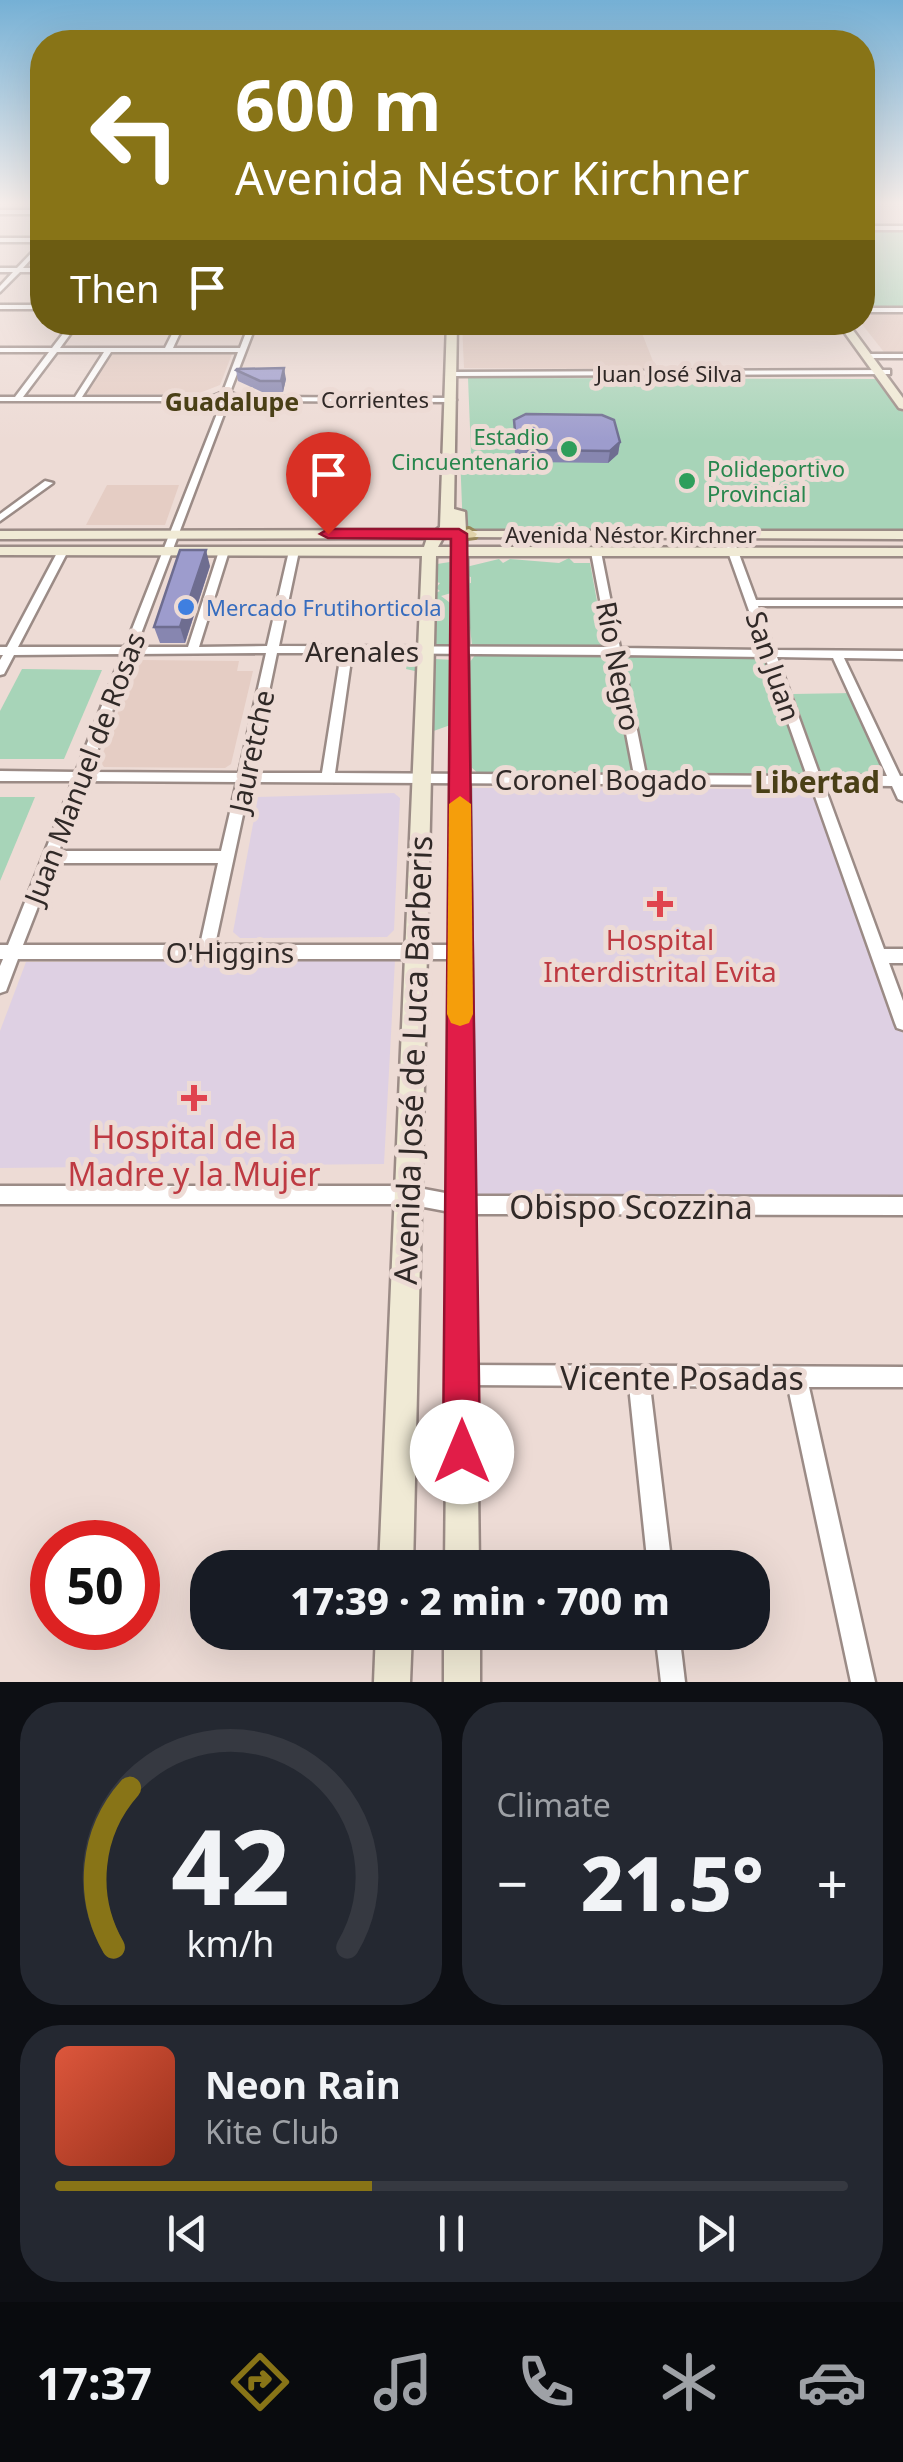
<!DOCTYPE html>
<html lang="en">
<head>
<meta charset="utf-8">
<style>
	:root { --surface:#171b24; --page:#242831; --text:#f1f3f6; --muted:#9ea1a6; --line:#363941; --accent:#887417 }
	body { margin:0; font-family:"Noto Sans",sans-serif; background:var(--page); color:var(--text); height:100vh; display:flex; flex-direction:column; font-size:38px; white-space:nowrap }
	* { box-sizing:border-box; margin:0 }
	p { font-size:32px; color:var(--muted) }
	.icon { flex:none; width:55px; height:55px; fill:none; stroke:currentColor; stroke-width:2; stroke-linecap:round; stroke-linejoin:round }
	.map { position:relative; height:1682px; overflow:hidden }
	.details { display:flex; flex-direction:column; gap:20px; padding:20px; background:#0d0f14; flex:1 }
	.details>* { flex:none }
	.banner { position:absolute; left:30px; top:30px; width:845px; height:305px; border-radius:40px; box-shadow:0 10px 40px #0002; background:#887417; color:#fff; overflow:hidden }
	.speed { position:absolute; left:30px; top:1520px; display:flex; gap:20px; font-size:50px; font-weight:700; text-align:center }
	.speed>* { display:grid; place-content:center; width:130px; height:130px; border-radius:50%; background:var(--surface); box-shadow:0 10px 40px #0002; line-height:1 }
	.speed .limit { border:15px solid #d22; background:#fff; color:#111 }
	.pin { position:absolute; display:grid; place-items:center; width:85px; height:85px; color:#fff; margin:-102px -42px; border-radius:50% 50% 50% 0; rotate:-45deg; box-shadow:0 0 10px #0007 }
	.pin .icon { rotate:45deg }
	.me { position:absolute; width:110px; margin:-55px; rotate:0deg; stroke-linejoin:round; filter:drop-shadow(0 0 8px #0008) }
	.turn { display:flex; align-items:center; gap:35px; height:210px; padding:0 40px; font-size:45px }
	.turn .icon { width:130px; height:130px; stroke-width:2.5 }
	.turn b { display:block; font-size:70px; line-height:85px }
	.then { display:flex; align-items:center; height:95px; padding:0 40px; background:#0003; gap:20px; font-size:38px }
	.big { font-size:75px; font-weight:800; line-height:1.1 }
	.details .card { flex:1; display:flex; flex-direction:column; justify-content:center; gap:15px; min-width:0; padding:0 35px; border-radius:40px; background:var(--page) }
	.details .dial { align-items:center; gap:0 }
	.dial svg { height:260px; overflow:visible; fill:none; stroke:var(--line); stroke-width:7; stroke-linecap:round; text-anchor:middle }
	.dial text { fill:var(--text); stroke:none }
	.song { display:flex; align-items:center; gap:30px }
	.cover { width:120px; height:120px; border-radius:15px; background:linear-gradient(135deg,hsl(10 70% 55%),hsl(10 70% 35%)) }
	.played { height:10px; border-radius:5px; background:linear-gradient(90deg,var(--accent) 40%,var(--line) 40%) }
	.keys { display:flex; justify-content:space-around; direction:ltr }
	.heat { display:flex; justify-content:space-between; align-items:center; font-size:55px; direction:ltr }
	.details .tiles { flex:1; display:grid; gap:20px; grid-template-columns:1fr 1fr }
	.card:last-child { grid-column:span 2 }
	.trip { position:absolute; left:190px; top:1550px; width:580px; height:100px; border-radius:40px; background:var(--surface); box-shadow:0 10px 40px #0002; font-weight:800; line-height:100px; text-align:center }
	.dock { display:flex; height:160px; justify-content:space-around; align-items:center; background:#090b0e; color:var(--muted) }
	.dock .icon { width:70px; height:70px }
	.dock .selected { color:var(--accent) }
	.dock b { font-size:45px; color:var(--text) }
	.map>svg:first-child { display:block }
</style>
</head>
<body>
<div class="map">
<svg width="903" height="1682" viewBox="0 0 903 1682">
	<rect width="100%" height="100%" fill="#eddbd5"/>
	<g fill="#e5cdc4">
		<path d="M863 314H903V353L884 352 861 323Z"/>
		<path d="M462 323H638L656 369 464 368Z"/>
		<path d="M228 351 232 354 220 385 197 394H85L111 352Z"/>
		<path d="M107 485H179L165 525H86Z"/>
		<path d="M142 660 239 661 237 671H253L231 764 225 768 104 767 100 761 136 663Z"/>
	</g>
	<g fill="#ded0e3">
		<path d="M469 788 803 789 814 794 903 1034V1203L472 1199Z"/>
		<path d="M394 793 400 798 394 930 387 937 240 938 233 932 258 797Z"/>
		<path d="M395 960 384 1164 0 1168V1031L26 962Z"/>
	</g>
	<g fill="#a7d4b8">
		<path d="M862 230H903V308H863Z"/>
		<path d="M468 378 879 379 903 412V531H463L460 454 471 453Z"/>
		<path d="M569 558 574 563H590L605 645H472L465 584 471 583V577L466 576V567L499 559 503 563 510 559 559 563Z"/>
		<path d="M456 561 457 580 452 587 458 591 441 596 453 605 460 643 451 648 431 646 428 596 440 591 436 588 440 583 433 581 431 565Z"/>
		<path d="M476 654 611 657 635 765 626 775 481 776 471 767V734H464L471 727 470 678 463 671Z"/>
		<path d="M764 656 811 777 653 774 642 768 623 657Z"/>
		<path d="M415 658 454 660 456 667V723L428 733V694L435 690 419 672 406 669 408 661Z"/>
		<path d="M22 669 102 670 64 759H0V711Z"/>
		<path d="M853 693 890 776 821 774 793 694Z"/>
		<path d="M0 797H35L0 881Z"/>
	</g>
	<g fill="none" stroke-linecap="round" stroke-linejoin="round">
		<g stroke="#9b8b86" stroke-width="5">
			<g id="street">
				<rect x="0" y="210" width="42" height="4"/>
				<rect x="862" y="226" width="41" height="4"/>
				<rect x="0" y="238" width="42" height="4"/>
				<path d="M42 242V247L23 268H42V272H20L0 292V286L13 272H0V268H17Z"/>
				<rect x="0" y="305" width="42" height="4"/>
				<rect x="862" y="308" width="41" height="4"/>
				<path d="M72 322H79L60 348H165L178 322H185L173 348H240L250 322H257L230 392 240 397 452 398 456 400 452 402 240 401 227 406 136 647H188L219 551 224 548 229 551 199 647 267 646 289 551 294 548 299 551 279 646 609 647 591 552 596 549 601 552 620 648 763 650 722 535 727 532 732 535 756 600H903V606H758L774 650 903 651V659L844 658 900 776H903V801L898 799 892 786 824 785 884 949H903V963H889L903 1001V1030L897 1028 895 1023 811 785 250 782 215 945H460L465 947 468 952 465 957 460 959H18L6 991 0 993V966L3 959H0V945H8L73 781H0V771L76 772 122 654 14 655 4 674 0 675V660L3 655H0V647H7L58 551 63 548 68 551 18 647H125L220 406 211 401H0V397H15L49 352H0V348H52ZM57 352H104L75 397H23ZM111 352H238L223 392 211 397H82ZM226 396 232 399 224 402 218 399ZM266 653 239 773 89 772 134 654ZM277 653H341L322 773H252ZM352 653 611 655 634 775 335 773ZM622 655 765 657 807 776 646 775ZM777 657 833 658 887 776H820ZM85 781 237 782 221 851H59ZM55 863H218L200 945H23Z"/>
				<path d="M867 354H903V358H864L863 356Z"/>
				<path d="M890 370V374H887L451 376 447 374 451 372Z"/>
				<path d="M45 481 53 483 0 521V514Z"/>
				<path d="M0 1186H408L461 1196 903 1197V1215L461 1214 408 1204H0Z"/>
				<path d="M461 1365 903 1367V1387H809L875 1682H851L788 1387 650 1386 672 1568H648L629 1386 461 1385 454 1382 451 1375 454 1368Z"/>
				<path d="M655 1632H679L685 1682H661Z"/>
			</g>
		</g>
		<g stroke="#9b8b86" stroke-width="5">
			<g id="secondary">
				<path d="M447 322H457L454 509 465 512 466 531H903V539L466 537V547L903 548V556H467L479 1568H445L454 649 452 556H436L413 1568H379L422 556 0 555V547H424L427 538 0 539V531L436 530 440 527ZM452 537V547H438L443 538Z"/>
				<path d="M837 322H847L903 398V409L899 408Z"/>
				<path d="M376 1632H412L410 1682H374Z"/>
				<rect x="444" y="1632" width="36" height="50"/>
			</g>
		</g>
		<g stroke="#968658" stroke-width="6">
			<path id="primary" d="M469 529 477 534 475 537 459 539 451 534Z"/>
		</g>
		<use href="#street" fill="#fff" fill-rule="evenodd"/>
		<use href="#secondary" fill="#f0ead5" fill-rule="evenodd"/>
		<use href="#primary" fill="#e1d4aa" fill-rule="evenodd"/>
	</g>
	<g fill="#8786b0">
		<path d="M236 370 286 379 283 392H262L238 381Z"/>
		<path d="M514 420 620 442 618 454 608 463 528 462 515 454Z"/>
		<path d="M210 566 185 643H160L154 627Z"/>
	</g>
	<g fill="#6e6d90">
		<path d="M284 368 286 379 283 392 281 381Z"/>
		<path d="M620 442 618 454 608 463 610 451Z"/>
		<path d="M206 550 210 566 185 643 180 627Z"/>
	</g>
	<g fill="#9d9ccd" stroke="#6e6d90" stroke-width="2.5">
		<path d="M284 368 281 381H260L236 370 237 369Z"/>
		<path d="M526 414 602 415 614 420 620 442 610 451 529 450 516 442 514 420Z"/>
		<path d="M180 550H206L180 627H154Z"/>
	</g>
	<linearGradient id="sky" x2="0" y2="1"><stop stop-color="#75b0d5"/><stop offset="0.46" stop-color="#f7efec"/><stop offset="1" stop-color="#f7efec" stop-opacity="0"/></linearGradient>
	<rect width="903" height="441" fill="url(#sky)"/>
	<path fill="#e11d48" stroke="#92132f" stroke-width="2.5" d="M459 529 467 534 480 1452 474 1465 462 1470 449 1465 443 1452 451 539 328 538 320 534 328 529Z"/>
	<path fill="#f59e0b" d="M460 796 471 804 473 1014 469 1023 460 1026 451 1023 447 1014 449 804Z"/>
	<g fill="#2e9e5b" stroke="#eddbd5" stroke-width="4">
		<circle cx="569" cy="449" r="10"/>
		<circle cx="687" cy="481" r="10"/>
	</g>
	<circle fill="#3f7fe0" stroke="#eddbd5" stroke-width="4" cx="186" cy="607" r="10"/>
	<g fill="#e0444e" stroke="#eddbd5" stroke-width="4">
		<path d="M655 889h10v10h10v10h-10v10h-10v-10h-10v-10h10z"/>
		<path d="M189 1083h10v10h10v10h-10v10h-10v-10h-10v-10h10z"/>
	</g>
	<g text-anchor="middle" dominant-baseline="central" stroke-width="10" stroke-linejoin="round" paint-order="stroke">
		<g font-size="22" fill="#302927" stroke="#eddbd5">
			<text x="669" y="373">Juan José Silva</text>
			<text x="375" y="399">Corrientes</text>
			<text x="631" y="534">Avenida Néstor Kirchner</text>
		</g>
		<g font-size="22" fill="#27864d" stroke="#eddbd5" text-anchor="end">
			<text x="549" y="436">Estadio<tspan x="549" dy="25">Cincuentenario</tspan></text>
			<text x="707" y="468" text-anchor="start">Polideportivo<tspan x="707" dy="25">Provincial</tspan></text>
		</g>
		<g font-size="22" fill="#366cbe" stroke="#eddbd5" text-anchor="start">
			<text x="206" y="607">Mercado Frutihorticola</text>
		</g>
		<g font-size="25" font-weight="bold" fill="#493f16" stroke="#eddbd5">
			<text x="232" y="401">Guadalupe</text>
		</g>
		<g font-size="28" fill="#302927" stroke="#eddbd5">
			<text x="362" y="651">Arenales</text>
			<text transform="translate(619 666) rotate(79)">Río Negro</text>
			<text transform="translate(774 666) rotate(71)">San Juan</text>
			<text transform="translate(251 751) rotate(-78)">Jauretche</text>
			<text transform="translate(84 768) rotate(-69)">Juan Manuel de Rosas</text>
			<text x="601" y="779">Coronel Bogado</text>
			<text x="230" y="952">O'Higgins</text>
		</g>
		<g font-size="28" fill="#be3a42" stroke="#eddbd5">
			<text x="660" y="939">Hospital<tspan x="660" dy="32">Interdistrital Evita</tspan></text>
		</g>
		<g font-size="30" font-weight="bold" fill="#493f16" stroke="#eddbd5">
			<text x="817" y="781">Libertad</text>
		</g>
		<g font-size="32" fill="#302927" stroke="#eddbd5">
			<text transform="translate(412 1060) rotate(-88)">Avenida José de Luca Barberis</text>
			<text x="631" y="1206">Obispo Scozzina</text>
			<text x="682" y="1377">Vicente Posadas</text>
		</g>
		<g font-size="32" fill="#be3a42" stroke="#eddbd5">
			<text x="194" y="1136">Hospital de la<tspan x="194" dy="37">Madre y la Mujer</tspan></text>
		</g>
	</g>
</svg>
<div class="speed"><div class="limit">50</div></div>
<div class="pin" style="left:328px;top:534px;background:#d93025"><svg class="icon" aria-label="arrive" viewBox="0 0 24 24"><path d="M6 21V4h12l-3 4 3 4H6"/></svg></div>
<svg class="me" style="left:462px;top:1452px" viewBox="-20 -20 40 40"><circle r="19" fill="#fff"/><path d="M0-13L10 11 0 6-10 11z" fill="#e11d48"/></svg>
<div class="trip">17:39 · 2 min · 700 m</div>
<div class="banner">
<div class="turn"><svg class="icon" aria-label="left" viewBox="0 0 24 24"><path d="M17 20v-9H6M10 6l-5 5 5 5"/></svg><div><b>600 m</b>Avenida Néstor Kirchner</div></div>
<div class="then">Then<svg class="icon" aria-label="arrive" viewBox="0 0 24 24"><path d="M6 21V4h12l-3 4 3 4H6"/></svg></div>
</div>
</div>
<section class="details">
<div class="tiles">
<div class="card dial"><svg viewBox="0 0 100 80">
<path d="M14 69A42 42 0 1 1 86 69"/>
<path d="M14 69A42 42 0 0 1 19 20" stroke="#887417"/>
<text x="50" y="56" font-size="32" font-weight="700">42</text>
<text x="50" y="72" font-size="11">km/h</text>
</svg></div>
<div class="card"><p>Climate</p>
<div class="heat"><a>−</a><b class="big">21.5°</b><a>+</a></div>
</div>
<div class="card">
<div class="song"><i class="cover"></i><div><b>Neon Rain</b><p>Kite Club</p></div></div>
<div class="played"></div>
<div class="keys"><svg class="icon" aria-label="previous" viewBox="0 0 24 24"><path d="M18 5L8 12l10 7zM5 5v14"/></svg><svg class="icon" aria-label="pause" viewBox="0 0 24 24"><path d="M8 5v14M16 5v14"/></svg><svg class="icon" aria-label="next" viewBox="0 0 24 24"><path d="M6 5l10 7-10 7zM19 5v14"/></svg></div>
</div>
</div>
</section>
<nav class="dock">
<b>17:37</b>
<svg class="icon selected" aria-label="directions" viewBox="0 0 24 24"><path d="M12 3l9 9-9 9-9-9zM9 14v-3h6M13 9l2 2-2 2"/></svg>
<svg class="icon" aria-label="music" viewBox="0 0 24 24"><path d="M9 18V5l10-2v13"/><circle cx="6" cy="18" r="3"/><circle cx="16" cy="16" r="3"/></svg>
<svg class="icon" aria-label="phone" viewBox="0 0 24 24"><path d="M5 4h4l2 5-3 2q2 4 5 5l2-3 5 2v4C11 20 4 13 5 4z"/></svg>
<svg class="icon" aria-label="climate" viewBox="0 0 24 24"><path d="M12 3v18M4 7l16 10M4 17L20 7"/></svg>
<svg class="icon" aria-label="car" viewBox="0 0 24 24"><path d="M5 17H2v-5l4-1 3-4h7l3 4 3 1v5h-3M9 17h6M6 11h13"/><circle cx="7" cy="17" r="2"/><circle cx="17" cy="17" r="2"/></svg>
</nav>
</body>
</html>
